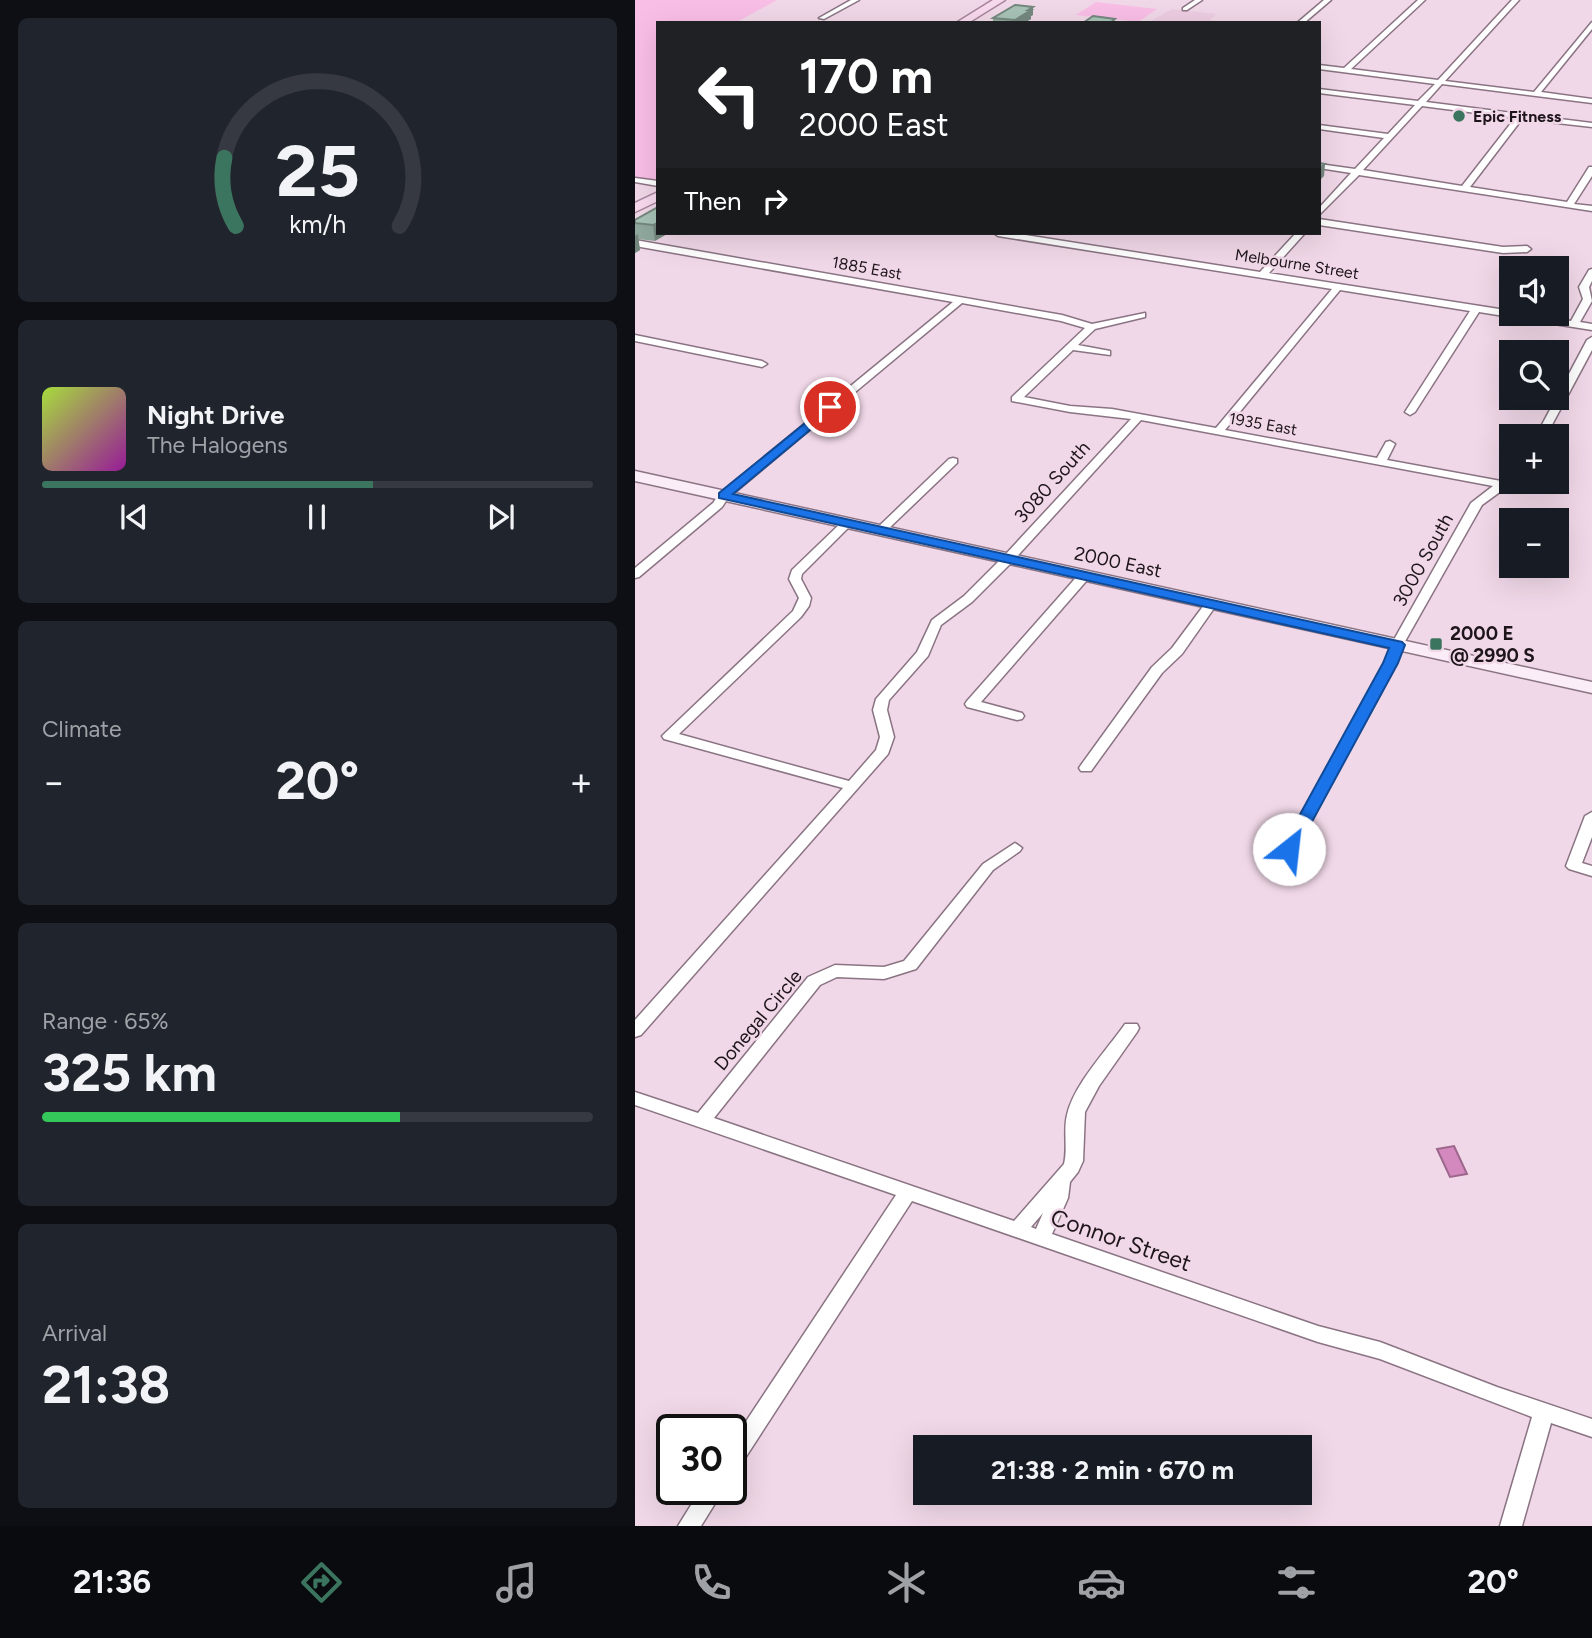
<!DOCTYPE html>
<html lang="en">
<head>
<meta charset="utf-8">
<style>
	:root { --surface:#171b24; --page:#20242c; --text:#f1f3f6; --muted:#9ea1a6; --line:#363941; --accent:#3b755f }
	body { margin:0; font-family:Figtree,sans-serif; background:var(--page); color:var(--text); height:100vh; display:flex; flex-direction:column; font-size:26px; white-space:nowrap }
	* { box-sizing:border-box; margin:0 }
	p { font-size:23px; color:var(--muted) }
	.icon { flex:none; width:38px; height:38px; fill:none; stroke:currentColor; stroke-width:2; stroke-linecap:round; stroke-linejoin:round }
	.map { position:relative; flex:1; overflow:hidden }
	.details { display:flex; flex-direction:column; gap:18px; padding:18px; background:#0d0f14; width:635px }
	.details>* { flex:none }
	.banner { position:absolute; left:21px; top:21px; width:665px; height:214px; border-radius:0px; box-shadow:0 7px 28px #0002; background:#202124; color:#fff; overflow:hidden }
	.controls { position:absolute; left:864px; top:256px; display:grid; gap:14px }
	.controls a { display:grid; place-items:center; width:70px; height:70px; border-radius:0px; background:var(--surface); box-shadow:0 7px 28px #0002; font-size:35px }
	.speed { position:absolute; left:21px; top:1414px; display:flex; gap:14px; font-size:35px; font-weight:700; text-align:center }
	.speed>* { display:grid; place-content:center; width:91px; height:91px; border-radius:50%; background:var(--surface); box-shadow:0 7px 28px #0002; line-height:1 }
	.speed .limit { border:4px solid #111; border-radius:10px; background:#fff; color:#111 }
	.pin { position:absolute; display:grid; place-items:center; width:60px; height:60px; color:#fff; margin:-30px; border:4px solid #fff; border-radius:50%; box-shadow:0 2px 7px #0007 }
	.me { position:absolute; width:77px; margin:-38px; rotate:29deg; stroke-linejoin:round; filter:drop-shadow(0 0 5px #0008) }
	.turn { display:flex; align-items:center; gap:24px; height:147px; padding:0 28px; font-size:32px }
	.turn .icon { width:91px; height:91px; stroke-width:2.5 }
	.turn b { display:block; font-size:49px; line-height:60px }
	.then { display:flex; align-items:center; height:66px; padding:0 28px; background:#0003; gap:14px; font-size:26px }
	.big { font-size:52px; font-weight:700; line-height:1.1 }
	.details .tile { flex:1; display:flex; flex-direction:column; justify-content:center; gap:10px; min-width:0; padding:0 24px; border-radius:10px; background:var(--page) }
	.details .dial { align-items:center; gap:0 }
	.dial svg { height:182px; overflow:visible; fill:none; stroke:var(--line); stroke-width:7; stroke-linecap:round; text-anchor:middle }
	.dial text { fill:var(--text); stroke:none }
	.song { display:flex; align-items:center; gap:21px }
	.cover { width:84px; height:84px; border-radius:10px; background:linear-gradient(135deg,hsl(80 70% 55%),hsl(300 70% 35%)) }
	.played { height:7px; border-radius:4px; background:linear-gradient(90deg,var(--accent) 60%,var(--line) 60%) }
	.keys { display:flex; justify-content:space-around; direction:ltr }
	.heat { display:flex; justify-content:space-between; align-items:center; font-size:38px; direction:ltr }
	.charge { height:10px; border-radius:5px; background:linear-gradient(90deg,#34c759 65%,var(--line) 0) }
	.trip { position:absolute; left:278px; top:1435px; width:399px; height:70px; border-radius:0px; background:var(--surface); box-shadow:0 7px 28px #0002; font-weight:700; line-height:70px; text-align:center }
	.menu { display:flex; height:112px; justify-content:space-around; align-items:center; background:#090b0e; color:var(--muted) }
	.menu .icon { width:49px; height:49px }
	.menu .on { color:var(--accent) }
	.menu b { font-size:32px; color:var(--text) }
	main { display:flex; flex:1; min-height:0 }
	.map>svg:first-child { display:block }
</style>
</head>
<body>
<main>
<section class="details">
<div class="tile dial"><svg viewBox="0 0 100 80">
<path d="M14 69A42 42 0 1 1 86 69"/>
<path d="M14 69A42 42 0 0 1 9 39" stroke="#3b755f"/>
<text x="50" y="56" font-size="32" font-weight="700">25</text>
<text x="50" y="72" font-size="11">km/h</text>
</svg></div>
<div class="tile">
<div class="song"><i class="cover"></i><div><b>Night Drive</b><p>The Halogens</p></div></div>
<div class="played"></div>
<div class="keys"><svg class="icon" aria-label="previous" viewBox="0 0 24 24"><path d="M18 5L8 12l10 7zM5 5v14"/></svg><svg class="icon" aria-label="pause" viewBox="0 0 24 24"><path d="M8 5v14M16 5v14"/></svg><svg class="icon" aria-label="next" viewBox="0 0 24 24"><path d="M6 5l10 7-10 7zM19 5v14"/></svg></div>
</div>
<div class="tile"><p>Climate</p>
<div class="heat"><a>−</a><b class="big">20°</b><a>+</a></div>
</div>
<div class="tile"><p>Range · 65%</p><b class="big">325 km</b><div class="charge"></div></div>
<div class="tile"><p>Arrival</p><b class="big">21:38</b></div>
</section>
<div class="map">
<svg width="957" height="1526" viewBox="0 0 957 1526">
	<rect width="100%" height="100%" fill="#f1d8e8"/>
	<path fill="#eccce1" d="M537 9 581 14 575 20 582 21 514 22Z"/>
	<g fill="#f9bee6">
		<path d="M0 0H142L100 23H23V180L0 177Z"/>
		<path d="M461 2 522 9 503 22 441 15Z"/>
	</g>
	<path fill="#d389bd" stroke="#9d668c" stroke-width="2" d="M819 1146 832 1174 815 1177 802 1149Z"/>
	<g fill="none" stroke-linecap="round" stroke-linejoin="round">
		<g stroke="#8a7483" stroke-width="3">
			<g id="street">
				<path d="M216 0H224L189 19 184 18Z"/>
				<path d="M560 0H567L552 10H548V8Z"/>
				<path d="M689 0H696L669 23H662Z"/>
				<path d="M783 0H790L716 69 803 80 877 0H884L810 81 899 92 957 22V29L906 92 957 99V103L807 84 791 102 957 123V127L887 119 835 187 932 202 954 167H957V176L939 204 957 206V211L724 175 684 215V208L716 173 684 168V164L720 169 749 138 684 129V125L753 134 780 105 684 93V89L783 101 800 84 684 69V65L709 68ZM787 106 880 118 827 186 728 170Z"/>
				<path d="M0 178 23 181V186L0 182Z"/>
				<path d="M684 219 868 247 892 246 896 249 892 252 868 253 684 225Z"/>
				<path d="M359 233H378L625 272 661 233H670L634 273 877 311V313L936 321 948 299 944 287 954 270 957 269V281L954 287 957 301 945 322 957 324V330L844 312 780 412 775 415 770 412 835 311 705 290 590 430 742 458 751 442 755 441 760 444 752 460 866 481 877 475V481H880L847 505 768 645 762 663 659 852 654 854 647 849 750 663 756 645 836 503 858 486 506 420 377 562 337 602 306 625 293 656 254 700 252 710 259 737 253 754 6 1035 0 1037V1020L208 788 29 739 27 736 158 611 164 598 154 579 157 570 208 521H216V525L167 574 166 579 176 598 174 606 166 617 44 734 214 781 241 750 245 737 238 710 241 699 282 652 297 620 329 596 369 556 496 419 435 412 377 401V397L450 328 426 321 327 303 93 498 87 507 4 577 0 578V568L78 503 84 494 318 302 0 246V240L427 315 457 324 510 313V317L460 329 443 345 475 351V355L438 350 389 397 435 406 477 409 581 428 697 289 363 236Z"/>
				<path d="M0 335 127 361 132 364 127 367 0 341Z"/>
				<path d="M957 337V350L911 436H901L952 340Z"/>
				<path d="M318 458 322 459V463L249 533H241V529L314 459Z"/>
				<path d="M449 572 453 573 455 576 453 579 346 702 387 713 389 716 387 719 382 720 332 707 330 704 332 701 445 573Z"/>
				<path d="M576 600 582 604 547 654 527 673 456 771H446L444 768 446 765 517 667 537 648 572 601Z"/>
				<path d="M957 812V837L947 863 957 866V876L934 869 931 866 950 816Z"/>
				<path d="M380 843 387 848 385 851 358 870 281 969 249 979 202 977 185 985 79 1118 379 1221 429 1164C433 1148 428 1131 432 1115 439 1084 472 1050 490 1024H502L504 1028 502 1032 464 1086 450 1112 448 1161 443 1172 435 1182 433 1198 417 1234 683 1326 745 1342 862 1387 957 1419V1437L916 1423 887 1526H865L897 1417 745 1359 683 1342 277 1201 103 1469 96 1471V1444L261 1195 0 1105V1092L63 1113 173 977 200 965 249 967 269 961 348 864ZM408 1213 401 1229 396 1227Z"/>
				<path d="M66 1489H89L66 1526H43Z"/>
			</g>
		</g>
		<g stroke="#8a7483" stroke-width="3">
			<path id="secondary" d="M0 471 957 682V693L0 481Z"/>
		</g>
		<g stroke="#a8859d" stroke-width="3">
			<g id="primary">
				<path d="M358 0H370L333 23H321Z"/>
				<path d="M23 192V201L0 212V203Z"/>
			</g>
		</g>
		<use href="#street" fill="#fff" fill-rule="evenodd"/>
		<use href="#secondary" fill="#fbedf7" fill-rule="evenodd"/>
		<use href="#primary" fill="#f8daee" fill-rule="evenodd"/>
	</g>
	<g fill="#90a89d">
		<path d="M398 7V15L396 16V19L389 23H358V18Z"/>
		<path d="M23 207 20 241 3 239 5 250 0 253V220Z"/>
	</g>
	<g fill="#75887f">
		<path d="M398 7V15L396 16V19L389 23H380V20Z"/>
		<path d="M690 164 689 176 684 181V169Z"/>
		<path d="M23 223V233H34L20 241 18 225Z"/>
		<path d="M3 234 5 250 0 253V236Z"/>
	</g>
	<g fill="#a7c3b6" stroke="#75887f" stroke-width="2">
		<path d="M380 5 398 7 393 10H396L380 20 358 18Z"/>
		<path d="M458 16 480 19 475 23H448Z"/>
		<path d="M684 163 690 164 684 169Z"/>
		<path d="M23 207V223L18 225 0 223V220Z"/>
	</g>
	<path fill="#1a73e8" stroke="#114b97" stroke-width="2" d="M195 403 199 405V410L98 494 767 642 770 645 763 663 660 853H648L646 849 748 663 754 648 84 498V493Z"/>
	<g fill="#3b755f" stroke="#f1d8e8" stroke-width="2.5">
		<circle cx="824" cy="116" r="7"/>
		<rect x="794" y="637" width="14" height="14" rx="3.5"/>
	</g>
	<g text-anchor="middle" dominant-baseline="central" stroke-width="5" stroke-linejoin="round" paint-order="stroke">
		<g font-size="16" font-weight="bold" fill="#1e151b" stroke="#f1d8e8" text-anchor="start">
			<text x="838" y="116">Epic Fitness</text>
		</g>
		<g font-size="16" fill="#1e151b" stroke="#f1d8e8">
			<text transform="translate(662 264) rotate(9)">Melbourne Street</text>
			<text transform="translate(232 268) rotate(10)">1885 East</text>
			<text transform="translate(628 424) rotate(10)">1935 East</text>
		</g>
		<g font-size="19" fill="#1e151b" stroke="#f1d8e8">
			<text transform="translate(417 482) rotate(-48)">3080 South</text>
			<text transform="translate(788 560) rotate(-61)">3000 South</text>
			<text transform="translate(483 562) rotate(12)">2000 East</text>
			<text transform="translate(123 1020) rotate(-50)">Donegal Circle</text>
		</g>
		<g font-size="19" font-weight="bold" fill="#1e151b" stroke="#f1d8e8" text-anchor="start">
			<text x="815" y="633">2000 E<tspan x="815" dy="22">@ 2990 S</tspan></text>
		</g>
		<g font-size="23" fill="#1e151b" stroke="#f1d8e8">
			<text transform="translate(486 1240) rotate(19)">Connor Street</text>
		</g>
	</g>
</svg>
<div class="controls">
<a><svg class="icon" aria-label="sound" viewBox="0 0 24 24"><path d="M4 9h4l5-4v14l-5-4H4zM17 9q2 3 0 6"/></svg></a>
<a><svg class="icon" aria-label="search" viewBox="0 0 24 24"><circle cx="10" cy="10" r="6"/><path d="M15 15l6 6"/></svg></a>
<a>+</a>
<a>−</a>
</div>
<div class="speed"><div class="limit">30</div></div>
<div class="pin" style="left:195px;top:407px;background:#d93025"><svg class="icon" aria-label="arrive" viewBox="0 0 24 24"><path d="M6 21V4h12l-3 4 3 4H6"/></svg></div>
<svg class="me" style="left:654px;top:849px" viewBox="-20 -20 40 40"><circle r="19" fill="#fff"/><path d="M0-13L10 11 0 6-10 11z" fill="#1a73e8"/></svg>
<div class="trip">21:38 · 2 min · 670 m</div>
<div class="banner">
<div class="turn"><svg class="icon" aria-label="left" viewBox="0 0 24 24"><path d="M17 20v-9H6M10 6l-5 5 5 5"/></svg><div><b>170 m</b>2000 East</div></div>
<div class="then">Then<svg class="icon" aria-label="right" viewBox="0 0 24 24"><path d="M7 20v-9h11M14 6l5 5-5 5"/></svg></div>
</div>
</div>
</main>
<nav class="menu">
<b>21:36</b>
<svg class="icon on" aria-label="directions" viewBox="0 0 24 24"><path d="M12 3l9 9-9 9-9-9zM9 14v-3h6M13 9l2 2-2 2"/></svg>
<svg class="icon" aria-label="music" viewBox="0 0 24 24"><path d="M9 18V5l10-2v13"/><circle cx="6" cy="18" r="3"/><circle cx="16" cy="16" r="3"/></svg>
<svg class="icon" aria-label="phone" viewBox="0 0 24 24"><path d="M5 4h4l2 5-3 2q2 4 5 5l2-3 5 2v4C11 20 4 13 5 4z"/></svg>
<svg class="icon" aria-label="climate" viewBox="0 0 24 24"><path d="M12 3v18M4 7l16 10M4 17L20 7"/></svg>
<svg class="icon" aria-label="car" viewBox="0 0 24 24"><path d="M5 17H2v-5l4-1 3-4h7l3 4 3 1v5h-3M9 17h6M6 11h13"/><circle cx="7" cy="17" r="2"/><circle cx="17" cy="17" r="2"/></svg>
<svg class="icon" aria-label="filters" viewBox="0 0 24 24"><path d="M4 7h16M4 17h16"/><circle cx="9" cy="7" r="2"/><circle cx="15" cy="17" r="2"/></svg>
<b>20°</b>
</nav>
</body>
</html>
